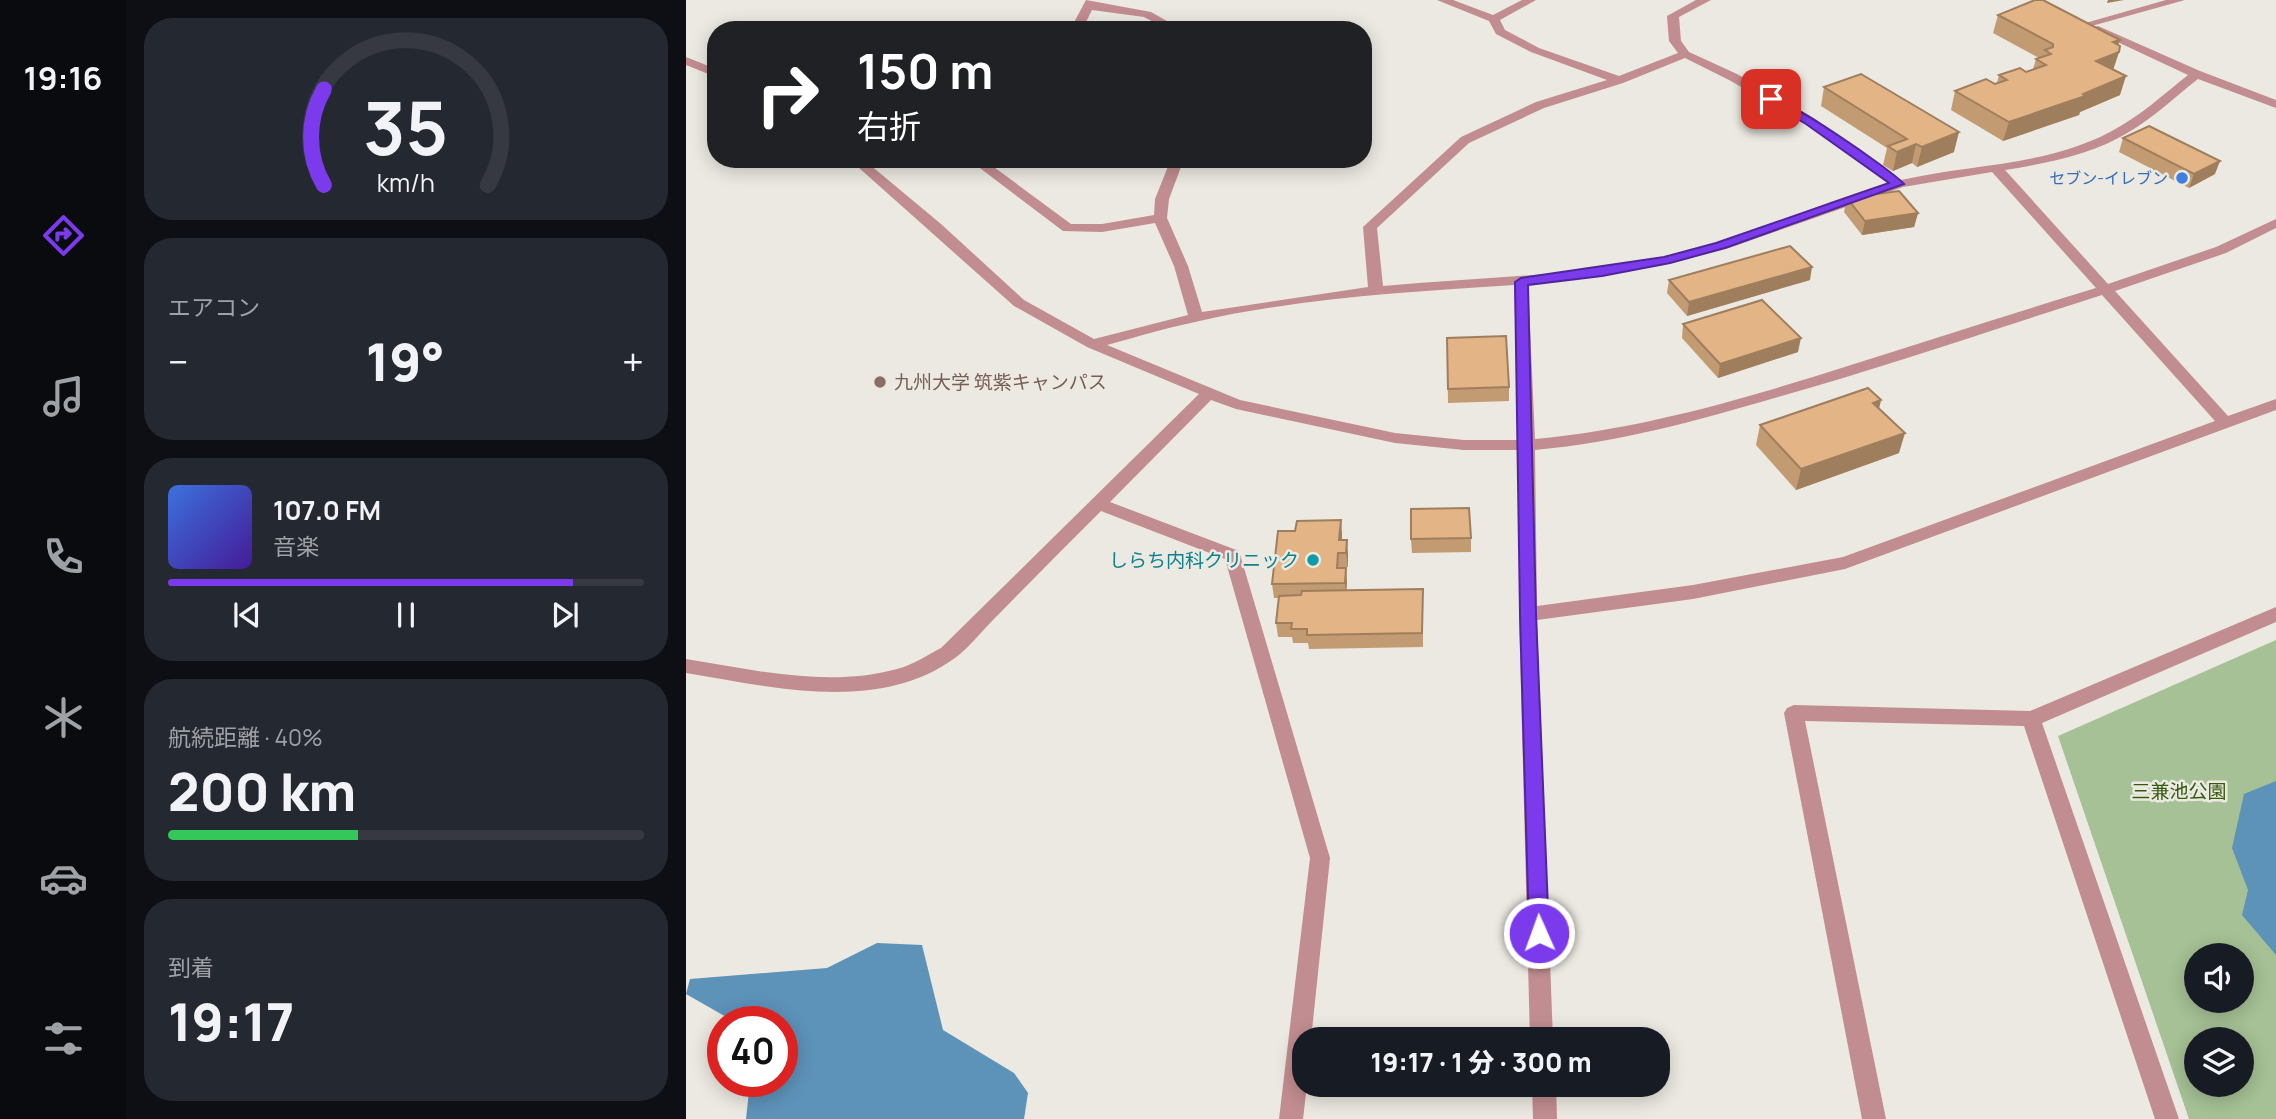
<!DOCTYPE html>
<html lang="ja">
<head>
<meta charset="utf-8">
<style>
	:root { --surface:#171b24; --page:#242831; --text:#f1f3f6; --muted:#9ea1a6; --line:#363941; --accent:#7c3aed }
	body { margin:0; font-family:Manrope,"Noto Sans JP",sans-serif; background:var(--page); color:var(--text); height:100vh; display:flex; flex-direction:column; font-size:26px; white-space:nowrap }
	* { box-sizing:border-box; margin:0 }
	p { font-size:23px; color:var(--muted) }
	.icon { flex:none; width:38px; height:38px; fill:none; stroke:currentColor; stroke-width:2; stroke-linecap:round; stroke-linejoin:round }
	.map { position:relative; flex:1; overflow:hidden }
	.sheet { display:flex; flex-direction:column; gap:18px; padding:18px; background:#0d0f14; width:560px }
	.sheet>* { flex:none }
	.top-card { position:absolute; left:21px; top:21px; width:665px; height:147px; border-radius:28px; box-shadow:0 4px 18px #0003; background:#202124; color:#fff; overflow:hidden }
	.buttons { position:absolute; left:1498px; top:943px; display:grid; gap:14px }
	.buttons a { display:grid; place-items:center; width:70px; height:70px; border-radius:50%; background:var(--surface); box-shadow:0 4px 18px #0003; font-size:35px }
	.speed { position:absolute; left:21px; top:1006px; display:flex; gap:14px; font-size:35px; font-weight:700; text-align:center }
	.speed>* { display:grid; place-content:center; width:91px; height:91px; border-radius:50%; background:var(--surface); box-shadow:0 4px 18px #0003; line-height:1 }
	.speed .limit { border:10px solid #d22; background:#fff; color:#111 }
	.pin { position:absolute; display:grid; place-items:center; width:60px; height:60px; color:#fff; margin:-30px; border-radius:14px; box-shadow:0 4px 10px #0006 }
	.me { position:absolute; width:77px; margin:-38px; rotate:358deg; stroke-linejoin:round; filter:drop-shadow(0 0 5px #0008) }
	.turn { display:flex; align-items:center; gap:24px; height:147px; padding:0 35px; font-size:32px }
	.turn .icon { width:91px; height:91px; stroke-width:2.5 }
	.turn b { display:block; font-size:49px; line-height:60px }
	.big { font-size:52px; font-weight:800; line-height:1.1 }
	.sheet .widget { flex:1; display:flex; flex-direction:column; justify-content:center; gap:10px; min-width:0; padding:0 24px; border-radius:28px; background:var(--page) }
	.sheet .dial { align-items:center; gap:0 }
	.dial svg { height:182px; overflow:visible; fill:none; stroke:var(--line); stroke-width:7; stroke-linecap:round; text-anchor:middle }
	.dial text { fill:var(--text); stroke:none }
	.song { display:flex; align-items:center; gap:21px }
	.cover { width:84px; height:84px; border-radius:10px; background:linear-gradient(135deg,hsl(220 70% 55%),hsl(260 70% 35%)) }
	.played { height:7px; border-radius:4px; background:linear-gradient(90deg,var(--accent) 85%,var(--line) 85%) }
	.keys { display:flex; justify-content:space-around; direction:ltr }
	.heat { display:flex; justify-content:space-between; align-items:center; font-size:38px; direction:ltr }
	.charge { height:10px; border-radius:5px; background:linear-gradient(90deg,#34c759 40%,var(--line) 0) }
	.trip { position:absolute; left:606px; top:1027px; width:378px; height:70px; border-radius:28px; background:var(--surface); box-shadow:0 4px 18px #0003; font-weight:800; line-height:70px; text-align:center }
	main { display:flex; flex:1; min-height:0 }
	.dock { display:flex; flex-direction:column; width:126px; justify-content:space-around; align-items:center; background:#090b0e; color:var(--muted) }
	.dock .icon { width:49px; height:49px }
	.dock .on { color:var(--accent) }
	.dock b { font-size:32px; color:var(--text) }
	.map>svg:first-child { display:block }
</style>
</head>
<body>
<main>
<nav class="dock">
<b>19:16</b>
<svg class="icon on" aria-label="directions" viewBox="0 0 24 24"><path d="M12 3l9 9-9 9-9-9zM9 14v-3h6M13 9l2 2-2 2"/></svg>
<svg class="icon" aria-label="music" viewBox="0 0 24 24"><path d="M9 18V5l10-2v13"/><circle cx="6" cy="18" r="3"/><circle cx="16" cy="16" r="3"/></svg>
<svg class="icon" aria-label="phone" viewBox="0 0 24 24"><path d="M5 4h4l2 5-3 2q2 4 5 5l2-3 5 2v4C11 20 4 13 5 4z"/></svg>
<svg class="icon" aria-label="climate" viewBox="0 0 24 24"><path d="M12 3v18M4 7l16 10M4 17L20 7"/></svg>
<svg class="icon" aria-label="car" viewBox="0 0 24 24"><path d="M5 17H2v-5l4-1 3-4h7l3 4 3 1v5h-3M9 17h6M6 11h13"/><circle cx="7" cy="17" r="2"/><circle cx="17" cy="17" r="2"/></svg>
<svg class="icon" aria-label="filters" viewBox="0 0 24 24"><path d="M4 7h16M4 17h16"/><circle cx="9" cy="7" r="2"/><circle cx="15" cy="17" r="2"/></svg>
</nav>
<section class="sheet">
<div class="widget dial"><svg viewBox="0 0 100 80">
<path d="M14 69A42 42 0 1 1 86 69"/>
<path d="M14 69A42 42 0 0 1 14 27" stroke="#7c3aed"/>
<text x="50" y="56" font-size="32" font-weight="700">35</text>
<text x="50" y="72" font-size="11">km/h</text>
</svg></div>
<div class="widget"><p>エアコン</p>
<div class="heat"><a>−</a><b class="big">19°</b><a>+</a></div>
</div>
<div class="widget">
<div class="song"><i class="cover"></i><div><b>107.0 FM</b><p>音楽</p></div></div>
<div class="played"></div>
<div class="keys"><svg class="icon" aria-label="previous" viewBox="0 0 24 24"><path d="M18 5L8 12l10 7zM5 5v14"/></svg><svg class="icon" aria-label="pause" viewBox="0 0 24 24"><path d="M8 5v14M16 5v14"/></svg><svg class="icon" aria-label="next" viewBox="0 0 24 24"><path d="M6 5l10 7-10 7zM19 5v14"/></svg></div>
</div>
<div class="widget"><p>航続距離 · 40%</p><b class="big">200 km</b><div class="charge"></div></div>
<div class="widget"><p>到着</p><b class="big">19:17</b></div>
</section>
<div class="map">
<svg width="1590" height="1119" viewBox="0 0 1590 1119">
	<rect width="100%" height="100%" fill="#ebe9e1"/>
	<path fill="#a6c195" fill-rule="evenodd" d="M1590 640V1119H1503L1372 736ZM1510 956H1556V1001H1510ZM1510 1040H1556V1085H1510Z"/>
	<g fill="#5d92b9">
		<path d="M1590 781V955L1556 915 1562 890 1546 848 1558 794Z"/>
		<path d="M191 943 236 945 257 1030 328 1073 342 1093 338 1119H60L64 1082H96V1022H49L0 994 4 979 141 968Z"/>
	</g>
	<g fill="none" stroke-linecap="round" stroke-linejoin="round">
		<g fill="#c18d90" fill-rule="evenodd">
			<path d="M400 0 465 12 495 29 482 30 458 17 406 10 396 30H384Z"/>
			<path d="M751 0H767L807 15 836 0H850L814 20 819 30 853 48 933 76 992 53 983 41 981 16 1010 0H1025L993 17 995 41 1003 52 1051 74 1128 118 1215 180C1284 164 1360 166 1424 132 1453 117 1477 95 1502 75L1408 31 1406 29 1412 26 1514 71 1590 100V108L1512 79C1489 97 1468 117 1443 132 1406 155 1361 163 1319 170L1422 284 1530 247 1590 219V228L1540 253 1429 291 1542 416 1590 399V410L1159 569 1007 599 851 620 867 1040H844L833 614V450H778L709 443 550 409 525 400 424 502 553 551 644 858 625 1040H618V1085H621L617 1119H593L624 858 539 559 415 511C381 545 347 579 314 613 299 627 285 646 269 658 192 714 86 687 0 673V659C69 670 142 688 211 669 227 665 241 655 255 648L513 394 401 347 328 306 163 159H177L255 224 338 300 408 339 502 315 488 266 469 223 416 232 377 231 282 159H297L385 224H416L468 215 469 199 485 159H498L483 199 481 218 502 266 516 312 682 287 677 227 775 137 850 102 921 80 845 52 810 34 803 21ZM999 58 1043 80 1120 124 1202 183C1127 205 1055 240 979 257 886 277 791 277 697 286L691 228 783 143 858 108 937 83ZM1306 172 1410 288C1328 313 1247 339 1165 365 1061 398 958 429 849 439L842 284 906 277 978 265 1043 248 1217 187ZM828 285 833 440H778L709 433 554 400 421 345C450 337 480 328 509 322 613 298 722 292 828 285ZM1416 295 1529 421 1157 557 1007 585 851 606 849 450C935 442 1010 421 1092 397 1201 366 1309 329 1416 295Z"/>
			<path d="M1480 0H1499L1402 27 1396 24Z"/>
			<path d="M0 57 30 69V77L0 65Z"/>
			<path d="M1590 607V622L1356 723 1493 1119H1469L1338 726 1119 721 1200 1119H1176L1098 713 1101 708 1108 705 1344 711Z"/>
			<path d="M846 1085H870L871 1119H847Z"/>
		</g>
	</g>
	<g fill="#c39b73">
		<path d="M1312 15 1432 45 1433 52 1427 70 1434 95 1394 112 1393 115 1317 141 1265 110 1269 91 1311 83 1313 75 1340 72 1347 69 1350 59 1353 58 1307 33Z"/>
		<path d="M1138 87 1268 152 1231 167 1226 163 1207 171 1197 165 1201 148 1135 106Z"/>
		<path d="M1437 138 1529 174 1503 188 1433 152Z"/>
		<path d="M1161 198 1232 213 1228 227 1176 235 1158 212Z"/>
		<path d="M983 280H1124L1001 316 981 293Z"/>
		<path d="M997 324 1112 352 1032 378 996 338Z"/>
		<path d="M761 338 823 387V401L762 403Z"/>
		<path d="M1195 400 1193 408 1213 453 1110 490 1070 445 1074 425Z"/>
		<path d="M609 531 656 534V540L662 554V567H653V568L661 582 660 590 737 603V647L623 649 622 643H607L606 637H592L590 623 593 598H588L586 584Z"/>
		<path d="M785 538V552L726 553 725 539Z"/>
	</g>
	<g fill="#9f7e5e">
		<path d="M1422 0H1438L1421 3Z"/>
		<path d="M1434 40 1429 53 1433 52 1427 70 1410 61 1427 42Z"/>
		<path d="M1440 76 1434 95 1394 112 1393 115 1317 141 1323 122Z"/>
		<path d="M1273 132 1268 152 1231 167 1236 147Z"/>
		<path d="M1230 144 1226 163 1207 171 1211 152Z"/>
		<path d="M1534 161 1529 174 1503 188 1508 174Z"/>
		<path d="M1232 213 1228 227 1176 235 1179 221Z"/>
		<path d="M1126 267 1124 280 1001 316 1003 302Z"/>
		<path d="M1115 338 1112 352 1032 378 1034 364Z"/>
		<path d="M1195 400 1190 421 1187 403Z"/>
		<path d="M1219 433 1213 453 1110 490 1115 469Z"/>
		<path d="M655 520 656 534 655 554 653 540Z"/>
		<path d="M661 540 662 554V567L660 553Z"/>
		<path d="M660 568 661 582 660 597 659 583Z"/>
	</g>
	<g fill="#e3b486" stroke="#9f7e5e" stroke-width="2">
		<path d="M1349 0H1357L1434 40 1427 42 1434 46 1433 52 1410 61 1440 76 1397 94 1399 96 1323 122 1269 91 1300 79 1309 84 1321 80 1313 75 1334 68 1340 72 1360 65 1350 59 1365 54 1359 50 1367 47V44L1312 15Z"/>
		<path d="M1175 74 1273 132 1236 147 1230 144 1211 152 1202 146 1221 139 1138 87Z"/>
		<path d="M1463 126 1534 161 1508 174 1437 138Z"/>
		<path d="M1213 191 1232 213 1179 221 1161 198Z"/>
		<path d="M1104 246 1126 267 1003 302 983 280Z"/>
		<path d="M1076 300 1115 338 1034 364 997 324Z"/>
		<path d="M820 336 823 387 762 389 761 338Z"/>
		<path d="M1182 388 1195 400 1187 403 1219 433 1115 469 1074 425Z"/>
		<path d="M783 508 785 538 725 539V509Z"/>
		<path d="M655 520 653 540H661L660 553H652L651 568H660L659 583 586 584 592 531H609L611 521Z"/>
		<path d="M737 589 736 633 621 635V629H605L606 623H590L593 596 615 595 616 591Z"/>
	</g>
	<path fill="#7c3aed" stroke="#51269a" stroke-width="2" d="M1081 97C1097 95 1204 169 1218 184L1039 248 984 263 916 276 842 285 850 614 863 933 860 939 853 942 846 939 843 933 834 614 829 282 835 278 978 257 1030 243 1203 183 1120 124 1081 101Z"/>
	<circle fill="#3f7fe0" stroke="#ebe9e1" stroke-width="2.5" cx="1496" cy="178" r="7"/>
	<circle fill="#8d6e63" stroke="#ebe9e1" stroke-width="2.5" cx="194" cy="382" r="7"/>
	<circle fill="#0f9aa8" stroke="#ebe9e1" stroke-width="2.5" cx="627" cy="560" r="7"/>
	<g text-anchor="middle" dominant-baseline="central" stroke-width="5" stroke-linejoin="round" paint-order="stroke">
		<g font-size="16" fill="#366cbe" stroke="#ebe9e1" text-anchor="end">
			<text x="1482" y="178">セブン-イレブン</text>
		</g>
		<g font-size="19" fill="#785e54" stroke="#ebe9e1" text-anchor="start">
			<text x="208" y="382">九州大学 筑紫キャンパス</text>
		</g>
		<g font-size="19" fill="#0d838f" stroke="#ebe9e1" text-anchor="end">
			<text x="613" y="560">しらち内科クリニック</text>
		</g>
		<g font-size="19" fill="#335a0d" stroke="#ebe9e1">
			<text x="1493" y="791">三兼池公園</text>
		</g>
	</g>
</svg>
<div class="buttons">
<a><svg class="icon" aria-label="sound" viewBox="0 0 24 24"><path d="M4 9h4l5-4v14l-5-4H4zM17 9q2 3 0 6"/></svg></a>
<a><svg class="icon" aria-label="layers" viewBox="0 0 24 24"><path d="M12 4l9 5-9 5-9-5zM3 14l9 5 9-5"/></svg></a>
</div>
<div class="speed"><div class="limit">40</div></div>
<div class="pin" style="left:1085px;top:99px;background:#d93025"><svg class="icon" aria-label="arrive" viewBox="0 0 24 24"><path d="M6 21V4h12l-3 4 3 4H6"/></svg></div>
<svg class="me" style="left:853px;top:933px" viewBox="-20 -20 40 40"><circle r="17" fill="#7c3aed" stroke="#fff" stroke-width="3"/><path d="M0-11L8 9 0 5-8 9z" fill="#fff"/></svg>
<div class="trip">19:17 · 1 分 · 300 m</div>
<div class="top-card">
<div class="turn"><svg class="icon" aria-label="right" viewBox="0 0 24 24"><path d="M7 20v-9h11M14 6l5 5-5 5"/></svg><div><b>150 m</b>右折</div></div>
</div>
</div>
</main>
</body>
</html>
